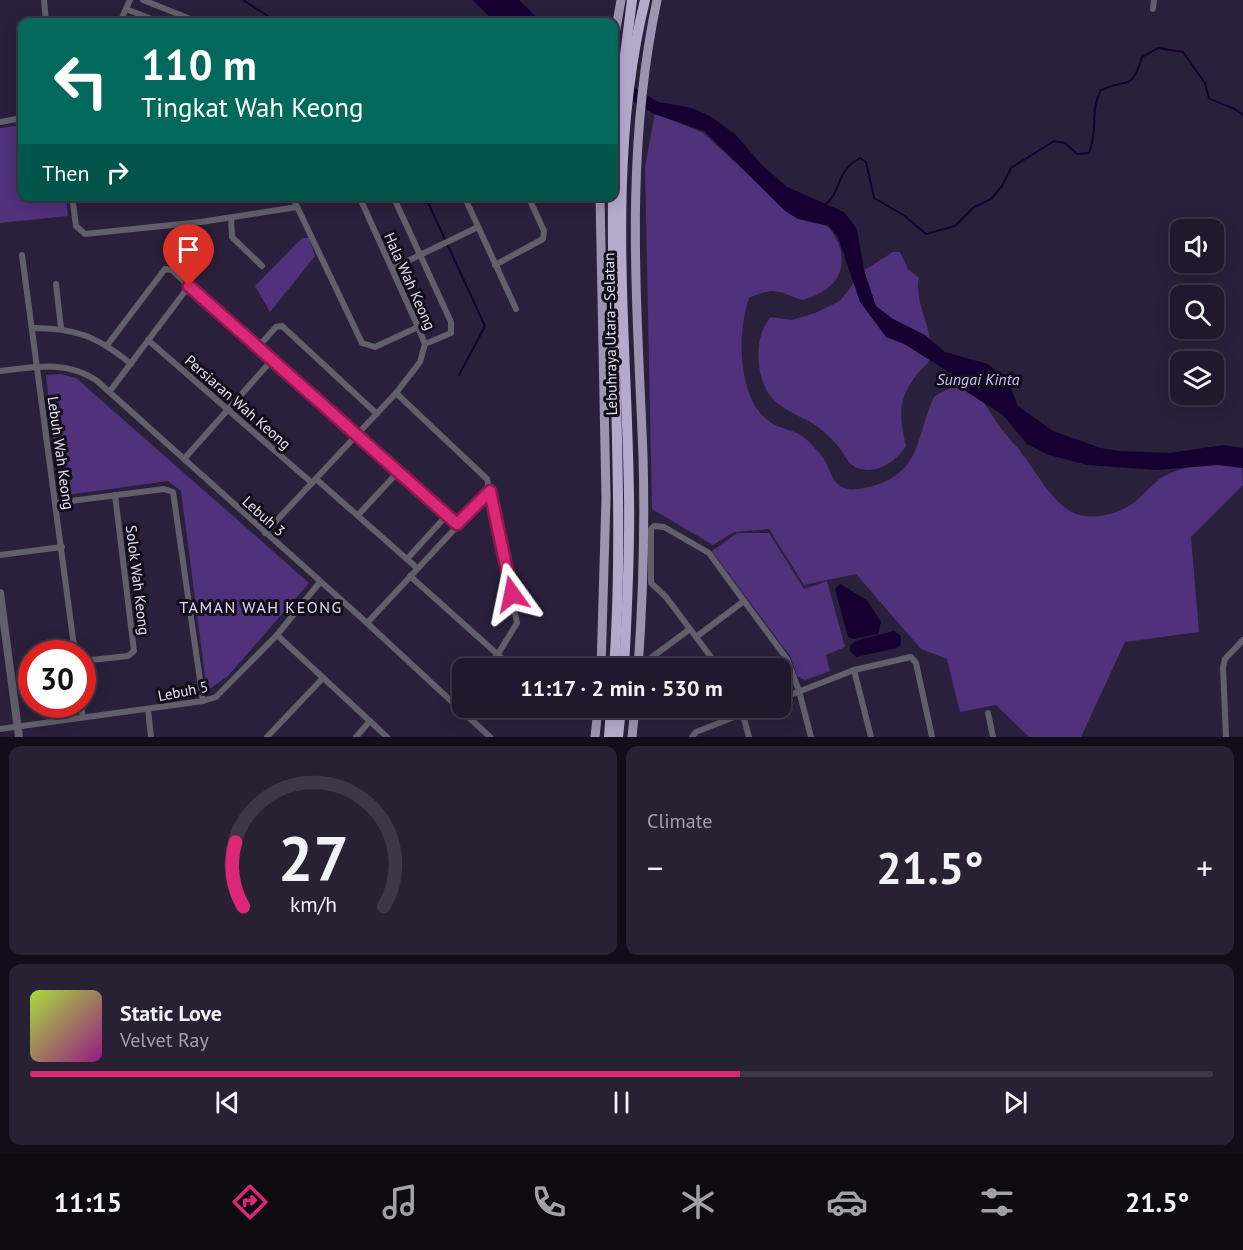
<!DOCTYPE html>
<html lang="en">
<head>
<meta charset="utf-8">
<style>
	:root { --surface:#20182c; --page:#282134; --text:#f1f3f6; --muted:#a2a0a9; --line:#3d3748; --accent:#db2777 }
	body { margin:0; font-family:"PT Sans",sans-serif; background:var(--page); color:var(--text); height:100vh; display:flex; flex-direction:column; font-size:22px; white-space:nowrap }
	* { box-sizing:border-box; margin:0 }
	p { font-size:20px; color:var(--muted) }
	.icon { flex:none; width:33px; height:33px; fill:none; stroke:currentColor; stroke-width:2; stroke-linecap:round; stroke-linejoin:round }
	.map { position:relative; height:737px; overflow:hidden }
	.side { display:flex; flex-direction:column; gap:9px; padding:9px; background:#120d18; flex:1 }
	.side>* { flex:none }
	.banner { position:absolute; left:18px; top:18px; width:600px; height:183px; border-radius:12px; box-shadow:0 3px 15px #0003,0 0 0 2px var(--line); background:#00695c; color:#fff; overflow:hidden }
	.fabs { position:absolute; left:1170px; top:219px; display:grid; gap:12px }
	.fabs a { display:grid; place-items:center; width:54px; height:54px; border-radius:12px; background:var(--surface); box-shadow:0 3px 15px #0003,0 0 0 2px var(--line); font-size:30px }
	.speed { position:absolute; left:18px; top:640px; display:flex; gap:12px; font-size:30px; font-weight:700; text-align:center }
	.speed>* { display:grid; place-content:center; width:78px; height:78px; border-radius:50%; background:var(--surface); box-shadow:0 3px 15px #0003,0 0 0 2px var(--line); line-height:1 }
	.speed .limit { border:9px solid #d22; background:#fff; color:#111 }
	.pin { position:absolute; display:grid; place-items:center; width:51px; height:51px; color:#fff; margin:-62px -26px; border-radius:50% 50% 50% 0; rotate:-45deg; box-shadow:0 0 6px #0007 }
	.pin .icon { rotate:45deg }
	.me { position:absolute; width:66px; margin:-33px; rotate:348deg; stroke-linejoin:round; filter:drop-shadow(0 0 4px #0008) }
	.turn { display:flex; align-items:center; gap:21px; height:126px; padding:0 24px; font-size:27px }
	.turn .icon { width:78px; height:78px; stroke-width:2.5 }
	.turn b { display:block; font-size:42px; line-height:51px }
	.then { display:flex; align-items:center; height:57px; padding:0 24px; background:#0003; gap:12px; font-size:22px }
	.big { font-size:45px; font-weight:800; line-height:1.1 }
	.side .tile { flex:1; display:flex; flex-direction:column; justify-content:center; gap:9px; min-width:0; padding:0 21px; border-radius:12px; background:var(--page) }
	.side .dial { align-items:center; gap:0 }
	.dial svg { height:156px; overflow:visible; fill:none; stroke:var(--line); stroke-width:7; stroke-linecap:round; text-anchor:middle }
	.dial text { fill:var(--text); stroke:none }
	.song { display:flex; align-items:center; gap:18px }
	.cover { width:72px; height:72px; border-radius:9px; background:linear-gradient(135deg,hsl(80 70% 55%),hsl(310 70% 35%)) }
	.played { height:6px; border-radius:3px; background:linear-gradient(90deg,var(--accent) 60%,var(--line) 60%) }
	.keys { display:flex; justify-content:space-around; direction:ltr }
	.heat { display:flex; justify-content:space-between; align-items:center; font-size:33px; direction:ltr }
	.side .tiles { flex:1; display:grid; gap:9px; grid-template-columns:1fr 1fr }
	.tile:last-child { grid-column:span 2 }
	.trip { position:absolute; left:452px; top:658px; width:339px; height:60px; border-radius:12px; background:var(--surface); box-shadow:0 3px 15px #0003,0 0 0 2px var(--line); font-weight:800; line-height:60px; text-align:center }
	.dock { display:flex; height:96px; justify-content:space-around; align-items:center; background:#0d0a12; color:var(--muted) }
	.dock .icon { width:42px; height:42px }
	.dock .selected { color:var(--accent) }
	.dock b { font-size:27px; color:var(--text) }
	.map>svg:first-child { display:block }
</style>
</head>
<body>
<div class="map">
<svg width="1243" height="737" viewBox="0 0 1243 737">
	<rect width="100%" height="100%" fill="#2a203b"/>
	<g fill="#50317c">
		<path d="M655 113 703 133 735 162 828 226C854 259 842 290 802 300 776 291 776 286 749 298 737 333 737 399 770 422 781 430 798 430 807 440 813 446 821 454 825 461 830 470 832 482 842 487 851 492 864 488 873 486 922 472 916 435 934 397 942 391 958 383 968 388 983 396 990 414 1000 427 1007 437 1016 445 1023 455 1038 474 1050 499 1070 511 1087 521 1111 516 1127 507 1142 499 1151 483 1166 475 1190 464 1217 461 1242 465L1243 485 1191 537 1199 632 1125 642 1081 737H1029L996 705 960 712 947 659 921 649 856 574 804 585 769 529 734 532 713 545 652 509 645 167Z"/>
		<path d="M22 125V196L66 197 68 216 0 223V128Z"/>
		<path d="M302 238H309L315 256 270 312 255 286Z"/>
		<path d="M893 252H900L908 269 919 278C913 302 934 329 931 355 930 363 923 367 918 373 897 399 899 417 906 446 895 463 872 478 852 465 847 461 845 455 841 450 835 442 827 434 818 427 803 416 781 411 769 394 755 374 754 334 771 317L792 320 815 313 840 301 863 271Z"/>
		<path d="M61 374 76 378 309 583 229 675 207 691 181 491 168 481 60 496 46 375Z"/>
		<path d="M737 533H769L804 589 827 581 845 647 826 655 830 671 805 680 797 676 790 656 712 551Z"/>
	</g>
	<g fill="#160031">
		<path d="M472 0H519L541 22H495Z"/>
		<path d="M614 75 658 102 692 108 710 116 735 134 761 164 787 187 844 212 857 229 864 270 876 306 893 319 925 335 945 352 988 364 1008 381 1018 406 1053 431 1101 448 1119 451 1170 453 1223 445 1243 448V468L1218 465 1157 470 1087 465 1046 454 1027 444 1003 415 967 392 952 374 904 344 886 337 860 302 838 237 828 226 798 219 785 211 704 131 654 114 614 90Z"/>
		<path d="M840 584 867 600 881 622 878 634 854 639 848 637 835 589Z"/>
		<path d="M894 631 901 636V645L897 648 856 657 850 651V646L855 641Z"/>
	</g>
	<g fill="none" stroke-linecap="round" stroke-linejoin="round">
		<g stroke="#160031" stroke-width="2">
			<path d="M243 0 277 22"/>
			<path d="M425 196 485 326 459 375"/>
			<path d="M825 205C843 190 834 173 860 158L866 162 874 198 905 216 926 234 955 226 974 207 991 199 1002 186 1011 168 1054 141 1065 143 1077 154 1089 153C1099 128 1089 113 1101 90 1128 77 1131 93 1142 57L1158 48 1183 52 1205 83 1209 98C1221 105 1233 105 1243 115"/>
		</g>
		<g stroke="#625e6c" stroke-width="6">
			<path d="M44 0 46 22"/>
			<path d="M143 0 198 22"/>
			<path d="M126 9 159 22"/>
			<path d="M1153 9 1154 0"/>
			<path d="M120 22 130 0"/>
			<path d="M0 122 22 118"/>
			<path d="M72 196 76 226 85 234 201 222 297 207"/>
			<path d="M292 196 362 343 375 347 418 327"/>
			<path d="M393 196 451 322V333L425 344"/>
			<path d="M464 196 516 309"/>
			<path d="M231 218 232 237 262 266"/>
			<path d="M22 255 75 654"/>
			<path d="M495 265 543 239 544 231 528 196"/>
			<path d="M393 268 478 227"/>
			<path d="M56 284 61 328"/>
			<path d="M32 328C75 328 97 336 131 364"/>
			<path d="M148 340 312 483"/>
			<path d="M108 344 165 269 172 270 189 286"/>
			<path d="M257 348 276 327 282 326 377 414"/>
			<path d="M0 371C35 367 65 360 96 380L367 623 490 737"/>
			<path d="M110 391 189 286 457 524"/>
			<path d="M396 393 487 479 517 623 498 654 485 669"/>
			<path d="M184 459 271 361"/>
			<path d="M316 479 417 568"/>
			<path d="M55 503 164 489 173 492 203 701"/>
			<path d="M358 515 398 472"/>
			<path d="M265 533 396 393 420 362 425 344 418 327 359 196"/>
			<path d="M0 555 62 547"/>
			<path d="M407 559 447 515"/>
			<path d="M410 576 514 669"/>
			<path d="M367 623 490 491"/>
			<path d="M277 635 387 737"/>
			<path d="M696 637 744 601"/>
			<path d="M82 661 128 656 134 651 115 495"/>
			<path d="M651 669 647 662 648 660 690 629"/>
			<path d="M720 669 666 597 651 583V529L654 526 664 527 709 553 744 601 787 659 799 691 811 737"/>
			<path d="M854 670 871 737"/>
			<path d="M780 699 854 670 911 657 916 663 932 737"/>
			<path d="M453 703 462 694"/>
			<path d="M81 705 83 717"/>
			<path d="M557 708 564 714"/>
			<path d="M681 708 691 717 719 708"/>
			<path d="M741 708 749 737"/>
			<path d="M148 709 151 737"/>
			<path d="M988 713 993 737"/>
			<path d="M0 729 203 701 216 697 277 635 320 582"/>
			<path d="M267 737 322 679"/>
			<path d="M356 737 370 721"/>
			<path d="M692 737 696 732 757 708"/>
			<path d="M1226 737 1223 667 1225 659 1243 640"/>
		</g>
		<path stroke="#625e6c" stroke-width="8" d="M0 593 19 737"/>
		<g stroke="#9d94b1" stroke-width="9">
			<path d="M614 40 621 0"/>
			<path d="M600 196 606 498 601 669"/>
			<path d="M638 669C643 598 645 527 643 456 637 299 624 156 657 0"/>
			<path d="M595 737 598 708"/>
			<path d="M632 737 635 708"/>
		</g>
		<g stroke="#b5aacc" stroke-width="10">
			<path d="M614 189 616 126 632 0"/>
			<path d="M613 196C611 354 625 511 614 669"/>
			<path d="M624 669C627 612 630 554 629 497 627 332 605 162 645 0"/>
			<path d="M609 737 611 708"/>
			<path d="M618 737 621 708"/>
		</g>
	</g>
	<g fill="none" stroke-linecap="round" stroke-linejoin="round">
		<g stroke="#8e194d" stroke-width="15">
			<path id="route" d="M189 286 457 524 490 491 512 594"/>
		</g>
		<use href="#route" stroke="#db2777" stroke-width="10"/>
	</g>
	<g text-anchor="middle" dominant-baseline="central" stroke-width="6" stroke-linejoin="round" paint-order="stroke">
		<g font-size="15" fill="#e5e0f2" stroke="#110d19">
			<text transform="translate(410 281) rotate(66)">Hala Wah Keong</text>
			<text transform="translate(610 334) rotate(-91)">Lebuhraya Utara–Selatan</text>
			<text transform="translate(238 402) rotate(41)">Persiaran Wah Keong</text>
			<text transform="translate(61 453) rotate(82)">Lebuh Wah Keong</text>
			<text transform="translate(264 516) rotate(42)">Lebuh 3</text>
			<text transform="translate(138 580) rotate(83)">Solok Wah Keong</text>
			<text transform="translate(183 691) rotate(-11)">Lebuh 5</text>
		</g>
		<g font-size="16" font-style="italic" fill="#d1bbfc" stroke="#110d19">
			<text x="978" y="379">Sungai Kinta</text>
		</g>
		<g font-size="16" letter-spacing="1.5" fill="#e4d9fd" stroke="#110d19">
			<text x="261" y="607">TAMAN WAH KEONG</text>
		</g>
	</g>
</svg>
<div class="fabs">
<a><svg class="icon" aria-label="sound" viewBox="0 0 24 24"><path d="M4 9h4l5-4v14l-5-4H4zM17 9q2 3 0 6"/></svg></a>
<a><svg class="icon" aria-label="search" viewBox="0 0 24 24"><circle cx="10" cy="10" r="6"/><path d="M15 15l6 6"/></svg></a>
<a><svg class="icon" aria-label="layers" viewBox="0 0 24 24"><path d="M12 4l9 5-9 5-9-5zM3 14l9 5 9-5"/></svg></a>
</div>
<div class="speed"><div class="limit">30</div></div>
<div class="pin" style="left:189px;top:286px;background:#d93025"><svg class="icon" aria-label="arrive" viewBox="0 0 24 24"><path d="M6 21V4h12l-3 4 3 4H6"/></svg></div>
<svg class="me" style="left:512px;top:594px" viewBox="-20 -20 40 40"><path d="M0-17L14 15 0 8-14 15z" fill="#db2777" stroke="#fff" stroke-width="4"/></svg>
<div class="trip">11:17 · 2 min · 530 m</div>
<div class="banner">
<div class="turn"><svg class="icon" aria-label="left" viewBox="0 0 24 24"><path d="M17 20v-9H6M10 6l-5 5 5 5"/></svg><div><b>110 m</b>Tingkat Wah Keong</div></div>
<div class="then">Then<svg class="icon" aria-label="right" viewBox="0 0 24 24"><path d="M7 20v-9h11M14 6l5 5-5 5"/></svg></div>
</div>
</div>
<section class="side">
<div class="tiles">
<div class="tile dial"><svg viewBox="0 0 100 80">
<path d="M14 69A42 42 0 1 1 86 69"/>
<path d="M14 69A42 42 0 0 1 10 36" stroke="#db2777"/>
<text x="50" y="56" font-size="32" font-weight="700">27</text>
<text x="50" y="72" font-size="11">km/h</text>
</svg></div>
<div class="tile"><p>Climate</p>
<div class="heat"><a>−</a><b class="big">21.5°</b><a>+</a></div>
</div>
<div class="tile">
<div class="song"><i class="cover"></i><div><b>Static Love</b><p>Velvet Ray</p></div></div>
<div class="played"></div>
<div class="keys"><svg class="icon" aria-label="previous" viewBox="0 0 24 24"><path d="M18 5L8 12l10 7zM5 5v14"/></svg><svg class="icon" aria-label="pause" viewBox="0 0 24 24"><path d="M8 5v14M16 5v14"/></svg><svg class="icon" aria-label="next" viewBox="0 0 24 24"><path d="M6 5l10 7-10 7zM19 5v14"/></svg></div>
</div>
</div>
</section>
<nav class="dock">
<b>11:15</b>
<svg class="icon selected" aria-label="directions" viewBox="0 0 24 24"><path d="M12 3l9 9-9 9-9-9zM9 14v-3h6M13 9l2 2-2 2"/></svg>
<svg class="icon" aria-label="music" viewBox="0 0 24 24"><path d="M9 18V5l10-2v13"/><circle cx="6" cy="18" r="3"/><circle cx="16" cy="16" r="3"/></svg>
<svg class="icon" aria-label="phone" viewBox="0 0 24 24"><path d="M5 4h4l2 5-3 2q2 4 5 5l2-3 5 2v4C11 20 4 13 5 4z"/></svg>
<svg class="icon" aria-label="climate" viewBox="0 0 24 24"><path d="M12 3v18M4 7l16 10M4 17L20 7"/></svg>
<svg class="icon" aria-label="car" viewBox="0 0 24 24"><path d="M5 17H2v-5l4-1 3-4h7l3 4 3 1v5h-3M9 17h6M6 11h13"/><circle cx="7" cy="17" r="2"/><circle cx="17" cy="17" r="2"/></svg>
<svg class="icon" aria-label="filters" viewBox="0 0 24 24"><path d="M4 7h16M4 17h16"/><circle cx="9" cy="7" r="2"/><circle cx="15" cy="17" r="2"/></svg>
<b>21.5°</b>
</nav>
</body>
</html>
